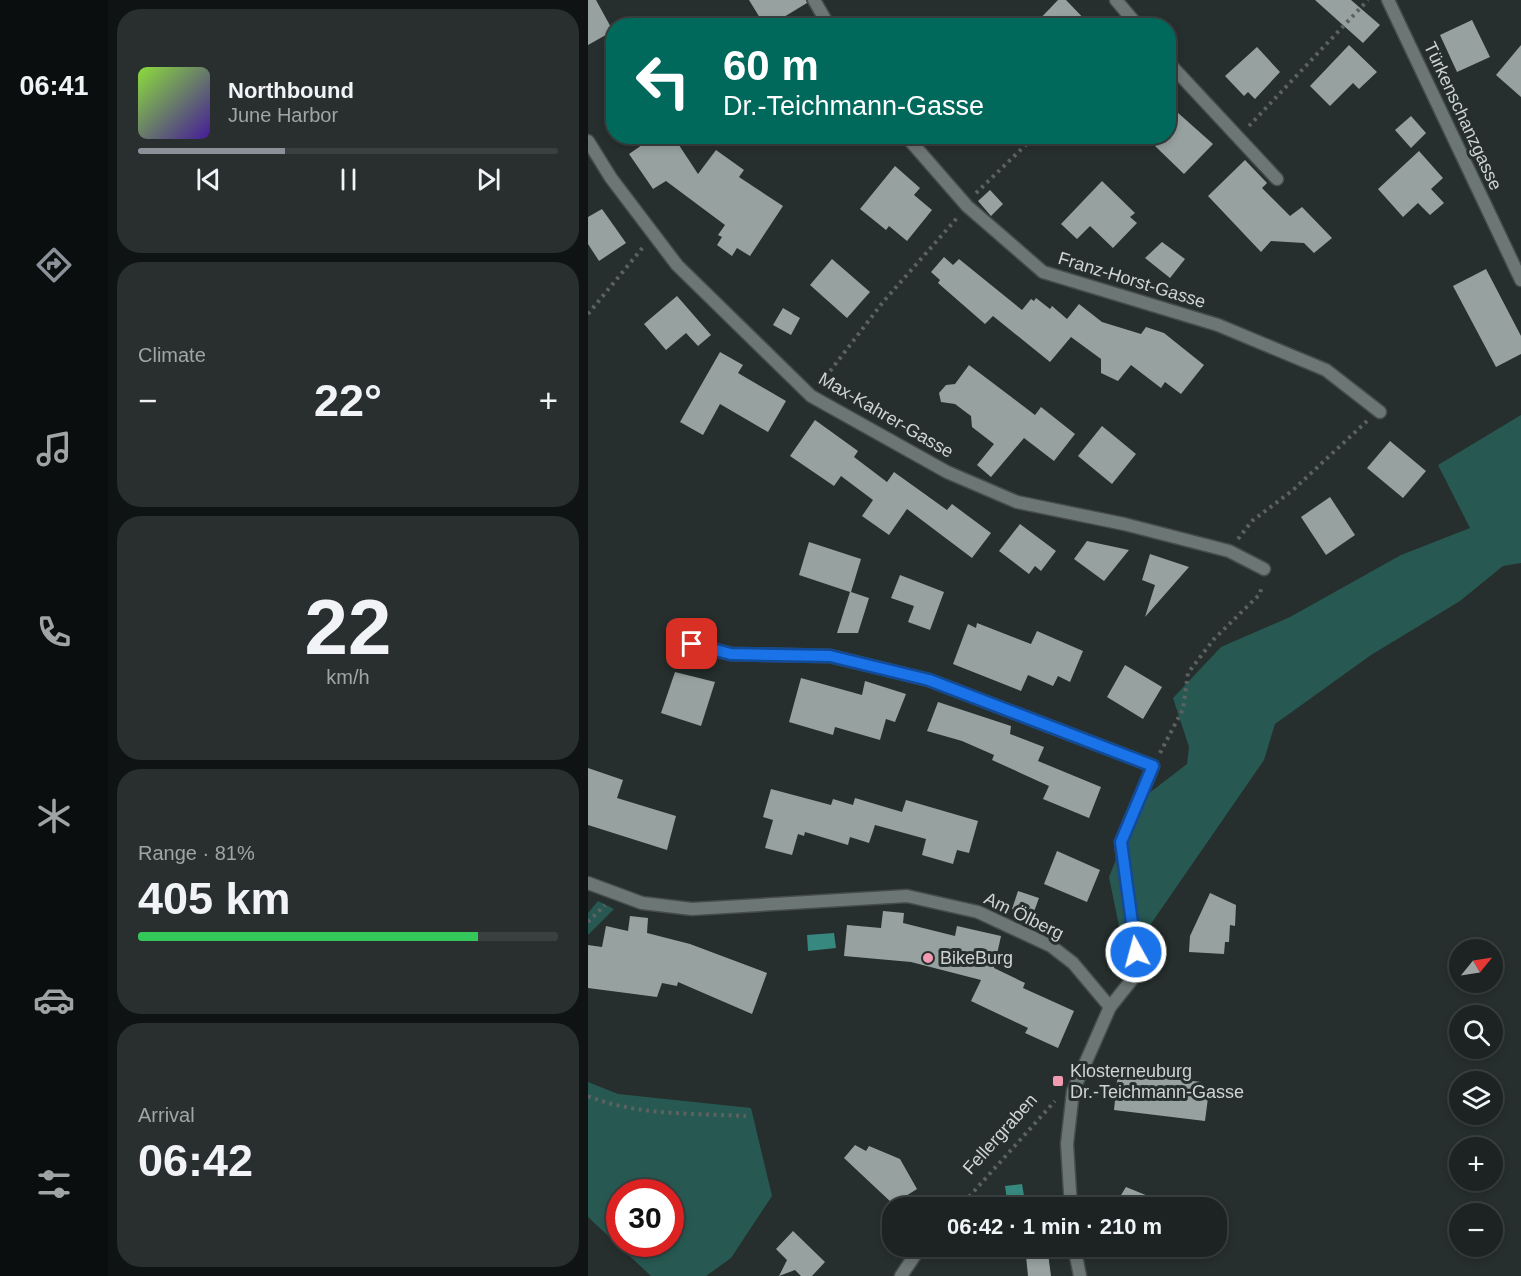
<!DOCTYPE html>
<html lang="en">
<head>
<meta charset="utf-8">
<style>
	:root { --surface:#1c2322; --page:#292f2f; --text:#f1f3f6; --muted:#a0a4a5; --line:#3a4040; --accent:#8c9099 }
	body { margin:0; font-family:Helvetica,sans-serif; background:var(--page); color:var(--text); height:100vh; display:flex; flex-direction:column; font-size:22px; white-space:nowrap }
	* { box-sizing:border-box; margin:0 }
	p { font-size:20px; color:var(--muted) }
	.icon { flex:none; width:33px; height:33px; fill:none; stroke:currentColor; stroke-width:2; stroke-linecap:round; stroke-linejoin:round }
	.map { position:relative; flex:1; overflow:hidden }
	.drawer { display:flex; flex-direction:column; gap:9px; padding:9px; background:#0f1313; width:480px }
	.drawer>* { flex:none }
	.banner { position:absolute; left:18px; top:18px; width:570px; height:126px; border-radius:24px; box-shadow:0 3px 9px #0003,0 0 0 2px var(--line); background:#00695c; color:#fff; overflow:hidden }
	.needle { width:39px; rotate:60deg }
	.tools { position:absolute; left:861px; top:939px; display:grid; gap:12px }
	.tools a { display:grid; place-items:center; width:54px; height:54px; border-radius:50%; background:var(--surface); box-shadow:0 3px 9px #0003,0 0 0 2px var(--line); font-size:30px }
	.speed { position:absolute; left:18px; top:1179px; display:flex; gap:12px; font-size:30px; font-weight:700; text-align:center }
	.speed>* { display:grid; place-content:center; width:78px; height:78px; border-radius:50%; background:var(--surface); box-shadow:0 3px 9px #0003,0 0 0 2px var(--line); line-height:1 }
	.speed .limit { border:9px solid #d22; background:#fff; color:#111 }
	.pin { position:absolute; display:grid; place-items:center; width:51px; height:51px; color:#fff; margin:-26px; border-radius:12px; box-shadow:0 3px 9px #0006 }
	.me { position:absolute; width:66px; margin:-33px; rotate:353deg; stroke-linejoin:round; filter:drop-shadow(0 0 4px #0008) }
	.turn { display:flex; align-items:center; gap:21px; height:126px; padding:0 18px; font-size:27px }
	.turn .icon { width:78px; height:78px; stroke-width:2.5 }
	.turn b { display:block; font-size:42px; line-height:51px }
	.big { font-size:45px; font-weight:800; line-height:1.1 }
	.drawer .widget { flex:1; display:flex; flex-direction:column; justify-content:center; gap:9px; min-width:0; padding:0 21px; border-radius:24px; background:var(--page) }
	.drawer .dial { align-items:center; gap:0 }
	.dial b { font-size:78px; line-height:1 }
	.song { display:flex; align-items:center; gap:18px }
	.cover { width:72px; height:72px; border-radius:9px; background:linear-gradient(135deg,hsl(90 70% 55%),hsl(260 70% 35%)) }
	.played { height:6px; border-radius:3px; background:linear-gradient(90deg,var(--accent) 35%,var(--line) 35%) }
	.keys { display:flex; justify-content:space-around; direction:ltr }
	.heat { display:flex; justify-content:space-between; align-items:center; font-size:33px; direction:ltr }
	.charge { height:9px; border-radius:4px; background:linear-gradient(90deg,#34c759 81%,var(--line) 0) }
	.trip { position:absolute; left:294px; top:1197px; width:345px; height:60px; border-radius:24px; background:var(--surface); box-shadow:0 3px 9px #0003,0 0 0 2px var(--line); font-weight:800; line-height:60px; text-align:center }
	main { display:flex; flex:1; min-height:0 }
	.tab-bar { display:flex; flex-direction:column; width:108px; justify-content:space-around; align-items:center; background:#0b0e0e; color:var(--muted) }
	.tab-bar .icon { width:42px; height:42px }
	.tab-bar .current { color:var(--accent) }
	.tab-bar b { font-size:27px; color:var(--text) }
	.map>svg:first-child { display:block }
</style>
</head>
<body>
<main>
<nav class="tab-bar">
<b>06:41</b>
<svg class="icon current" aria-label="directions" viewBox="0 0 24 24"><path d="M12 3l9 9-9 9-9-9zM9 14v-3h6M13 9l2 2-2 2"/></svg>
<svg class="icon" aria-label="music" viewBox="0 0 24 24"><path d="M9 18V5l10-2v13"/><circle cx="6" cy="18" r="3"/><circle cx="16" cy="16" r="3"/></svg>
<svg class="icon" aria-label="phone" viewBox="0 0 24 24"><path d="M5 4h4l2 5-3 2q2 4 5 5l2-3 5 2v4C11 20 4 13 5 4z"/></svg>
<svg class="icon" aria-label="climate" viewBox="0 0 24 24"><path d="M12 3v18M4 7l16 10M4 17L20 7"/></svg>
<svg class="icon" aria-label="car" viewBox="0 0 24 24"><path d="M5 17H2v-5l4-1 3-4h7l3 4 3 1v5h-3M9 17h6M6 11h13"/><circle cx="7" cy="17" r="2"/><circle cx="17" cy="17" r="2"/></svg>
<svg class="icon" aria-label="filters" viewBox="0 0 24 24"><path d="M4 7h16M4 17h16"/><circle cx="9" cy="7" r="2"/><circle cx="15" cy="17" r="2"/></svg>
</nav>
<section class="drawer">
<div class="widget">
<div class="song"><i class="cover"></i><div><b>Northbound</b><p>June Harbor</p></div></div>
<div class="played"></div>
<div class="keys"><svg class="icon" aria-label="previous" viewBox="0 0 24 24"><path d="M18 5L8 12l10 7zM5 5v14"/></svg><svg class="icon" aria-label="pause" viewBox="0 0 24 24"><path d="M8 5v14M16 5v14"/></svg><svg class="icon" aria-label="next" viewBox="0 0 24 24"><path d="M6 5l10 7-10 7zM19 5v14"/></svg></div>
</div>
<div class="widget"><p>Climate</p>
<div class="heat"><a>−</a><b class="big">22°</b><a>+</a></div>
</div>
<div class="widget dial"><b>22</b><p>km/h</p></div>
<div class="widget"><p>Range · 81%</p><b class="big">405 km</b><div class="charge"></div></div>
<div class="widget"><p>Arrival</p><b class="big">06:42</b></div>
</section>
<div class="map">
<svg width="933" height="1276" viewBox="0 0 933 1276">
	<rect width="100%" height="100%" fill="#262f2d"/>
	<g fill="#275952" fill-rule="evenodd">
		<path d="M933 415V563L915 566 872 601 783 655 687 724 676 760 538 960 521 877 552 800 599 764 601 747 585 698 633 647 702 617 813 555 882 528 850 465Z"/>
		<path d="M10 901 26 909 0 935V913Z"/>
		<path d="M0 1082 30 1094 163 1108 184 1196 143 1258 118 1276H63L0 1217ZM32 1192H82V1244H32Z"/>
	</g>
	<g fill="#37887e">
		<path d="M246 933 248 948 220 951 219 935Z"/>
		<path d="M434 1184 438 1207H420L417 1186Z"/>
	</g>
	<g fill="#97a19f">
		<path d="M0 0H8L25 31 0 45Z"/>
		<path d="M161 0H218L219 3 181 26H177Z"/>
		<path d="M470 0H478L503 26H445Z"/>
		<path d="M727 0H763L792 25 775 43Z"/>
		<path d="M884 20 902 57 869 72 852 35Z"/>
		<path d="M761 45 789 72 771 89 765 83 742 106 722 86Z"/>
		<path d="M933 45V97L908 75Z"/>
		<path d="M669 47 692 72 667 99 660 92 656 96 637 76Z"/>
		<path d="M580 104 625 144 596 174 567 146 577 136H580Z"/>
		<path d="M823 116 838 133 823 148 807 130Z"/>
		<path d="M67 136H85L110 174 128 150 156 170 151 177 195 206 162 256 149 248 144 256 129 245 134 237 130 235 137 225 78 181 65 189 41 154Z"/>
		<path d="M831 151 855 178 843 189 856 203 842 215 830 203 815 217 790 189Z"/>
		<path d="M657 160 679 183 674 188 702 216 714 207 744 238 726 253 716 243 683 241 673 252 620 196Z"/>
		<path d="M307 166 332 188 326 195 344 210 319 241 301 226 298 230 272 209Z"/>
		<path d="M514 181 547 213 542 217 549 223 525 248 502 226 489 239 473 224Z"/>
		<path d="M402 190 415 204 403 216 390 201Z"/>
		<path d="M14 209 38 243 11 261 0 244V217Z"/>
		<path d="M574 242 597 259 582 278 557 258Z"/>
		<path d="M356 257 365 265 371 259 434 310 443 299 446 301 448 298 462 309 464 306 479 319 491 304 514 322 553 334 558 327 576 333 616 365 593 394 577 382 573 388 543 365 530 381 513 373V359L483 337 462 362 405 316 397 324 350 283 352 280 343 272Z"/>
		<path d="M244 259 282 292 259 318 222 285Z"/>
		<path d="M898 269 933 336V354L908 367 865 286Z"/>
		<path d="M89 296 123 335 110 346 98 333 78 350 56 324Z"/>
		<path d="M195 308 212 318 203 335 185 325Z"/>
		<path d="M132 352 155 365 150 373 198 401 180 432 132 404 115 435 92 422Z"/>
		<path d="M381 365 447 415 453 407 487 434 466 461 436 438 403 477 389 465 406 444 384 427 383 416 367 404 353 402 351 393 358 385 367 384Z"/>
		<path d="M227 420 270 451 266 457 299 482 306 472 359 510 364 504 403 533 384 558 319 509 301 535 274 516 285 500 253 476 246 486 202 456Z"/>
		<path d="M514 426 548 454 524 484 490 456Z"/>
		<path d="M802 441 838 471 815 498 779 468Z"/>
		<path d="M742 497 767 535 738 555 713 517Z"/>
		<path d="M432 524 468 551 453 571 447 566 441 574 411 551Z"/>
		<path d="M499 541 541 550 516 581 486 559Z"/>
		<path d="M221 542 273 559 263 592 281 598 270 633H249L262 592 211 575Z"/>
		<path d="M562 554 601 567 557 617 567 585 554 580Z"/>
		<path d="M312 575 356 592 342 630 320 622 326 606 303 598Z"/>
		<path d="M389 623 443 644 449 631 495 651 482 682 470 676 465 686 440 675 433 691 365 664 380 624 388 628Z"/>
		<path d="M537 665 574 687 555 719 519 697Z"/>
		<path d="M87 672 127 682 113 726 73 713Z"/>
		<path d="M213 678 274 695 277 681 318 694 307 722 298 719 292 740 247 727 245 735 201 722Z"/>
		<path d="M350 702 423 726 422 734 456 747 450 761 513 787 501 818 455 799 461 786 404 760 406 755 374 741 339 731Z"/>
		<path d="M0 768 35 780 29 798 88 816 79 850 0 825Z"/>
		<path d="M183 789 243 805 245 799 265 805 267 798 314 812 318 800 390 821 381 853 369 850 365 864 334 855 338 839 287 825 281 843 262 837 260 845 217 832 216 836 210 834 204 855 177 848 185 820 175 817Z"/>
		<path d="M469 851 512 870 499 902 456 884Z"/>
		<path d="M430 891 451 898 444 917 424 909Z"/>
		<path d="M622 893 648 905 647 926 642 925 641 942H637L636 954 601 952 602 936Z"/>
		<path d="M295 911 316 913 315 923 367 936 369 926 413 936 406 968 437 983 435 988 486 1011 470 1048 437 1033 440 1028 383 1001 393 980 323 962 256 956 259 925 293 928Z"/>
		<path d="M42 916 60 918 59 933 102 944 179 973 164 1014 90 982 89 986 74 983 69 997 0 988V945L14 947 18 926 40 931Z"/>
		<path d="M530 1072 613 1082 611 1097 620 1098 617 1121 526 1110Z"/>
		<path d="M267 1145 278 1151 281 1146 312 1159 329 1189 305 1204 256 1158Z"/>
		<path d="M538 1187 587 1207V1208H525Z"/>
		<path d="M205 1231 237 1262 224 1276H213L207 1270 191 1276 199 1260 188 1249Z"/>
		<path d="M437 1246H459L463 1276H440Z"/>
	</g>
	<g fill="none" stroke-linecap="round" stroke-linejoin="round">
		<g stroke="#454c4b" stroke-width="15">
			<path id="service" d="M313 1276 333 1246"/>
		</g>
		<g stroke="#454c4b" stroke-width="15">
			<g id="minor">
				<path d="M226 0 241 26"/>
				<path d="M528 0 550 26"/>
				<path d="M800 0 933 280"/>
				<path d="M580 62 689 179"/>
				<path d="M318 136 379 206 455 272 630 325 738 370 792 412"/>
				<path d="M0 141 23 178 89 265 223 396 359 472 429 502 536 524 641 551 676 569"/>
				<path d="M104 644 143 654 242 656 341 680 565 766 533 842 550 972 522 1007"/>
				<path d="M0 883 54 903 104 909 319 896 390 912 463 946 485 963 522 1007 485 1091 479 1144 483 1208"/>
				<path d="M486 1246 492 1276"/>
			</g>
		</g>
		<g stroke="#5b6261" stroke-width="4" stroke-dasharray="3 4.5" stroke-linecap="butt">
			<path d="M661 126 780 0"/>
			<path d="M388 193 447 136"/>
			<path d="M0 314 56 246"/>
			<path d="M233 383 295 302 369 218"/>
			<path d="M650 539 664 521 705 490 779 421"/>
			<path d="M572 753 595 709 600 673 626 639 672 594 674 585"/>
			<path d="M0 922 17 905"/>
			<path d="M0 1096C49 1116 106 1113 158 1116"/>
			<path d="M371 1208 467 1101"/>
		</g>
		<use href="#service" stroke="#6c7674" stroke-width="12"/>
		<use href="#minor" stroke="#6c7674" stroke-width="12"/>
	</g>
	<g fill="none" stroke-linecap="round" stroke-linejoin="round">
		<g stroke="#114b97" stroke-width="15">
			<path id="route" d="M104 644 143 654 242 656 341 680 565 766 533 842 548 952"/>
		</g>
		<use href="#route" stroke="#1a73e8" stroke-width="10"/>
	</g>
	<g fill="#f29aaf" stroke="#262f2d" stroke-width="2">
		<circle cx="340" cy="958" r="6"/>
		<rect x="464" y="1075" width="12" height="12" rx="3"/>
	</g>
	<g text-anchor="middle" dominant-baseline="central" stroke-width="6" stroke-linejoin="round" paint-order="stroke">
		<g font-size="18" fill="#cfd4d3" stroke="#262f2d">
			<text transform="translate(875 116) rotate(65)">Türkenschanzgasse</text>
			<text transform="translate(544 280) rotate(17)">Franz-Horst-Gasse</text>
			<text transform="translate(298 415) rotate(30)">Max-Kahrer-Gasse</text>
			<text transform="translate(436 916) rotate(26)">Am Ölberg</text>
			<text transform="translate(412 1134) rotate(-48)">Fellergraben</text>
		</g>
		<g font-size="18" fill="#cfd4d3" stroke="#262f2d" text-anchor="start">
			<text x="352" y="958">BikeBurg</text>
			<text x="482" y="1071">Klosterneuburg<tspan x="482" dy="21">Dr.-Teichmann-Gasse</tspan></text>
		</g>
	</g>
</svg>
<div class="tools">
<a><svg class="needle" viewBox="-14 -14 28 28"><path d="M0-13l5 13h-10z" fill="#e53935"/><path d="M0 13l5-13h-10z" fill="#a0a4a5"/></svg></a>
<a><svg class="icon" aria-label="search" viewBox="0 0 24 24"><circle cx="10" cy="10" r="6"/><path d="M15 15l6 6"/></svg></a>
<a><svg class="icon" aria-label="layers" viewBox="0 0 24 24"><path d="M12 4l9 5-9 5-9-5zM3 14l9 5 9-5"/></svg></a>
<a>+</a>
<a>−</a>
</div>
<div class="speed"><div class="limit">30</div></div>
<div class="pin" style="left:104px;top:644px;background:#d93025"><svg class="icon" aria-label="arrive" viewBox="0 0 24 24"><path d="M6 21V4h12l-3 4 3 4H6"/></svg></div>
<svg class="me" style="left:548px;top:952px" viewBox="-20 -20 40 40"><circle r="17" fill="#1a73e8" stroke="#fff" stroke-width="3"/><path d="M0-11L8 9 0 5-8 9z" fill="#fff"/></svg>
<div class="trip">06:42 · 1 min · 210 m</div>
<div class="banner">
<div class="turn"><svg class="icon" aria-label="left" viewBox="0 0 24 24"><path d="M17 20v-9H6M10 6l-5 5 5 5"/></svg><div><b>60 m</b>Dr.-Teichmann-Gasse</div></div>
</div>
</div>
</main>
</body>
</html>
